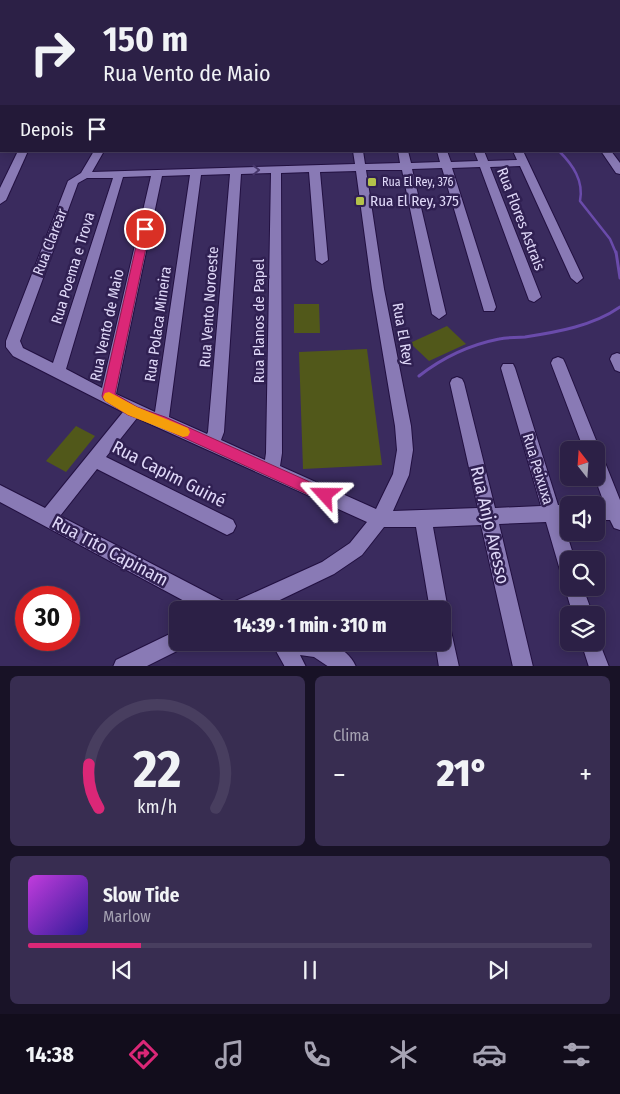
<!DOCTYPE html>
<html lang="pt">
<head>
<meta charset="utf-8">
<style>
	:root { --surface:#2c2046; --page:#382d51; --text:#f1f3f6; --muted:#a6a3b3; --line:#483e5f; --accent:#db2777 }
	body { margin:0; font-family:"Fira Sans Condensed",sans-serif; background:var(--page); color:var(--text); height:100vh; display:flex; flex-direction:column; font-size:19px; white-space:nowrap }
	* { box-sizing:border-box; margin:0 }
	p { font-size:16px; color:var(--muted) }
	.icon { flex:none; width:28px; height:28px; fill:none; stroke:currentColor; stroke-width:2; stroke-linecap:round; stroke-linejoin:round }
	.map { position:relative; height:666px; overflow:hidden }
	.panel { display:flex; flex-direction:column; gap:10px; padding:10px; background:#181226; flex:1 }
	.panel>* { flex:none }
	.hud { position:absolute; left:0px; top:0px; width:620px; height:152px; box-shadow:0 2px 12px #0003,0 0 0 1px var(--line); background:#2c2046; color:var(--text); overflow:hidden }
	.needle { width:32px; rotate:343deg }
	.buttons { position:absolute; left:560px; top:441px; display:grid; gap:10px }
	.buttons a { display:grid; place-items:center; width:45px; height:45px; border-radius:8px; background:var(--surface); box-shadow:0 2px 12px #0003,0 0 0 1px var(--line); font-size:25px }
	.speed { position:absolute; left:15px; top:586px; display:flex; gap:10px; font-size:25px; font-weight:700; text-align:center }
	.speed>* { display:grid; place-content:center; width:65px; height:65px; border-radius:50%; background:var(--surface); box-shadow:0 2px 12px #0003,0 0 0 1px var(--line); line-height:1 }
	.speed .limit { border:8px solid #d22; background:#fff; color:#111 }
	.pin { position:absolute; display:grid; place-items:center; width:42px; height:42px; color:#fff; margin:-21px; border:2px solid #fff; border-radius:50%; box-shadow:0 1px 5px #0007 }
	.me { position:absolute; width:55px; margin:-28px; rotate:294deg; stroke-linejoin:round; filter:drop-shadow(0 0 4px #0008) }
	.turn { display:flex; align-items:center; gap:18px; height:105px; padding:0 20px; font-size:22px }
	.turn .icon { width:65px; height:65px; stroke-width:2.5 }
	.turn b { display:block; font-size:35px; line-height:42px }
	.then { display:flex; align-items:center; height:48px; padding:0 20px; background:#0003; gap:10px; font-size:19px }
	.big { font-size:38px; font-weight:800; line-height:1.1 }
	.panel .card { flex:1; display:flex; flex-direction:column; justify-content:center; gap:8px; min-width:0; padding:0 18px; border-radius:8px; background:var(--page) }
	.panel .dial { align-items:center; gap:0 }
	.dial svg { height:130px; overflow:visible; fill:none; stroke:var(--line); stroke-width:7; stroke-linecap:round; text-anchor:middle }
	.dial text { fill:var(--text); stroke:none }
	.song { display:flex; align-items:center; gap:15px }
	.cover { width:60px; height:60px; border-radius:8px; background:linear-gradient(135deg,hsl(290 70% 55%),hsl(250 70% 35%)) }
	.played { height:5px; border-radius:2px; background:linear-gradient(90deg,var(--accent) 20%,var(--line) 20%) }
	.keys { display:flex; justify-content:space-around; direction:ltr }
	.heat { display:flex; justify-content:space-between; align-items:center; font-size:28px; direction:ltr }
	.panel .tiles { flex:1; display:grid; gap:10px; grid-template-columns:1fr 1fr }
	.card:last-child { grid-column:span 2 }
	.trip { position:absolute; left:169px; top:601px; width:282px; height:50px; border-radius:8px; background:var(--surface); box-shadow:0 2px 12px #0003,0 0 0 1px var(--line); font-weight:800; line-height:50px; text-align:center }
	.menu { display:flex; height:80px; justify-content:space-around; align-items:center; background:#120d1c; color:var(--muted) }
	.menu .icon { width:35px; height:35px }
	.menu .active { color:var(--accent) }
	.menu b { font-size:22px; color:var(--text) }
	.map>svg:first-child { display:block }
</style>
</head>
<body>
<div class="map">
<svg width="620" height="667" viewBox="0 0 620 667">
	<rect width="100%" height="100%" fill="#3a2b5e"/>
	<g fill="#51581a">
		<path d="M294 304H319L320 333H294Z"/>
		<path d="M447 326 466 344 429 361 410 343Z"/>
		<path d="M367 349 382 465 303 469 299 352Z"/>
		<path d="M76 426 95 436 66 472 46 461Z"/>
	</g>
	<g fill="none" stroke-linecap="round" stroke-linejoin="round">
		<path stroke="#6a4bab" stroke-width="2.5" d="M559 151C573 165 584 181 580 201L610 239 616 253"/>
		<g stroke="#6a4bab" stroke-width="3">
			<path d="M616 252 620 278"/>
			<path d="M419 376C442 358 469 345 499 339 507 337 516 338 525 337 557 332 593 326 620 307"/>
		</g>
		<g stroke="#221041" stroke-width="2">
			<g id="minor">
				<path d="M54 0H66L67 1H55Z"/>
				<path d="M94 0H102L103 1H95Z"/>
				<rect x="116" y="0" width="8" height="1"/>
				<path d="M337 0H346L347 1H338Z"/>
				<rect x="475" y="0" width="8" height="1"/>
				<path d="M592 0H604L605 1H593Z"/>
				<rect x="619" y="4" width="1" height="4"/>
				<rect x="0" y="18" width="1" height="4"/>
				<rect x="619" y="32" width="1" height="5"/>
				<rect x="0" y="41" width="1" height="4"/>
				<path d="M619 47H620V53L619 52Z"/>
				<path d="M1 65V71L0 72V66Z"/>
				<path d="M619 85 620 86V92L619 91Z"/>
				<rect x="0" y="131" width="1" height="6"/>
				<rect x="619" y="137" width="1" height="6"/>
				<path d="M18 151H28L6 200 0 204V188Z"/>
				<path d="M94 151H104L92 172 355 164 353 151H363L365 164 400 163 398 151H408L411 163 440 162 437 151H447L451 162 478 161 474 151H484L488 161 517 160 513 151H523L583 278 577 283 571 278 520 166 490 167 541 297 534 302 529 300 480 167 452 168 496 307 494 311H484L442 168 412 169 446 314 439 319 432 314 402 170H366L384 289 411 426 413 450 409 475 393 511 478 508 450 383 452 379 457 377 462 379 464 383 495 508 541 506 501 368 503 364H513L515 368 558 505H570L569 521 563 522 575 560H569V579L563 576 560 570 546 522 499 524 533 667H513L481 525 433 527 448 610 446 617 442 618V610H430L416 527H384L362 555 334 574 259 610H201L0 502V485L45 508 123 412 13 356 6 347V341L68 181 81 173ZM356 171 372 289 395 426 397 450 393 474 376 509 280 466 282 453 281 173 309 172 316 260 322 264 328 260 320 172ZM271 173 266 453 265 460 221 440 224 432 241 174ZM230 174 208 432 207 434 169 417 201 175ZM190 175 155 412 116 394 162 176ZM151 176 102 388 66 369 123 177ZM87 178H113L53 363 23 348 20 341 78 183ZM137 418 367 522 350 543 322 562 231 603 229 609 227 603 60 516 97 469 221 532 227 535 233 532 236 526 233 520 106 457Z"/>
				<path d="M601 151H611L620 163V174L616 173Z"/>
				<path d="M617 353 620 354V372L615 370 610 359 612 355Z"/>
				<path d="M558 357 563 359 565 363 600 450 598 454 602 455 620 500V530L614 528 610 520H596V505H593L604 503 595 478 596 450H584L551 363 553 359Z"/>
				<path d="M567 581 569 588H583L593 615H573L565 588Z"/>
				<path d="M442 620 449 622 459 667H439L435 642H442Z"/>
				<path d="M178 630V642H187L185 647 145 667H113L116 660Z"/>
				<path d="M596 634 609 667H589L581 642H596Z"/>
				<path d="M271 642C299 642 343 635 356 667H329L314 657 300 655 306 667H285Z"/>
			</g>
		</g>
		<use href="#minor" fill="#897ab5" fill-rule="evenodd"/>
	</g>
	<defs><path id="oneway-chevron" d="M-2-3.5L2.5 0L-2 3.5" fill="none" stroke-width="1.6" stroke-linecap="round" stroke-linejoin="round" transform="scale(1.25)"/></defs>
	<use stroke="#46366b" href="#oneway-chevron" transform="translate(256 170) rotate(-1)"/>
	<path fill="#db2777" stroke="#8e194d" d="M145 226 150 229 115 394 137 407 165 417 330 491 332 495 330 500 325 502 320 500 156 425 128 415 104 400 102 396 140 229Z"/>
	<path fill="#f59e0b" d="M109 392 137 407 188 428 190 432 188 436 183 437 128 415 105 401 103 397 105 393Z"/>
	<g fill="#b4c24a" stroke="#302052" stroke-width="2">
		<rect x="367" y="177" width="10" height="10" rx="2.5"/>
		<rect x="355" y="196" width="10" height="10" rx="2.5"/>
	</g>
	<g text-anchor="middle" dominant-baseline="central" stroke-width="5" stroke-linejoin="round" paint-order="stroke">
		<g font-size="12" fill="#e0d9f9" stroke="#302052" text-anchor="start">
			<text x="382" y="182">Rua El Rey, 376</text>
		</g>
		<g font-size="15" fill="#e0d9f9" stroke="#302052" text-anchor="start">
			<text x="370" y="201">Rua El Rey, 375</text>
		</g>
		<g font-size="15" fill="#e0d9f9" stroke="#302052">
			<text transform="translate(521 219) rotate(69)">Rua Flores Astrais</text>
			<text transform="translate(50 242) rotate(-69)">Rua Clarear</text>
			<text transform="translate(73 268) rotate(-73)">Rua Poema e Trova</text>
			<text transform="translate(209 307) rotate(-86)">Rua Vento Noroeste</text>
			<text transform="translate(259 321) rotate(-90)">Rua Planos de Papel</text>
			<text transform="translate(158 324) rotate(-82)">Rua Polaca Mineira</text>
			<text transform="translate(107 325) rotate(-78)">Rua Vento de Maio</text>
			<text transform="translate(403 334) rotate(80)">Rua El Rey</text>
			<text transform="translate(538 469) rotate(73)">Rua Peixuxa</text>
		</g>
		<g font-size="18" fill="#e0d9f9" stroke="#302052">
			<text transform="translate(169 474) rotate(27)">Rua Capim Guiné</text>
			<text transform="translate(490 525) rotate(77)">Rua Anjo Avesso</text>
			<text transform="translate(110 551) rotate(28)">Rua Tito Capinam</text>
		</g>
	</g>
</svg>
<div class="buttons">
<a><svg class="needle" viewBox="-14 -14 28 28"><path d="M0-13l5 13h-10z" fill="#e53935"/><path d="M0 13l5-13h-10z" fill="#a6a3b3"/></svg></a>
<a><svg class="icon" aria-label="sound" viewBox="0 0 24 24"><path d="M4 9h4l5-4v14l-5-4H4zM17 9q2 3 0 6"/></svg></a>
<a><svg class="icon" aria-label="search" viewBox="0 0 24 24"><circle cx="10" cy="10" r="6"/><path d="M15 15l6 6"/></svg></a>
<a><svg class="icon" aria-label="layers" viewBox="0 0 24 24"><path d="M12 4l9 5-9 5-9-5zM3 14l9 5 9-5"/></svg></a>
</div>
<div class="speed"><div class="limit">30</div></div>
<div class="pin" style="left:145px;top:229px;background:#d93025"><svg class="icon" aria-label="arrive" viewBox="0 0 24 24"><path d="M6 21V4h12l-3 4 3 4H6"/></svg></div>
<svg class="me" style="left:325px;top:495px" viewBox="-20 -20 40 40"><path d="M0-17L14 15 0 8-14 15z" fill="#db2777" stroke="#fff" stroke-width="4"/></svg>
<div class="trip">14:39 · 1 min · 310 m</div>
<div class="hud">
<div class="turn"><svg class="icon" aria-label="right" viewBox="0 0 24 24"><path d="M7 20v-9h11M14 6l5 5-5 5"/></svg><div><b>150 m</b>Rua Vento de Maio</div></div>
<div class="then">Depois<svg class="icon" aria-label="arrive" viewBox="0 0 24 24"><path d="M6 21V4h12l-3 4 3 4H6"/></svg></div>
</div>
</div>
<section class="panel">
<div class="tiles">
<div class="card dial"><svg viewBox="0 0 100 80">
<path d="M14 69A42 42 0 1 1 86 69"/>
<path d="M14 69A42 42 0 0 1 8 42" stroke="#db2777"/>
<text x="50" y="56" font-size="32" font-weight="700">22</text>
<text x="50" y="72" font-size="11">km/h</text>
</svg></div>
<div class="card"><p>Clima</p>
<div class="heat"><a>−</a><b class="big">21°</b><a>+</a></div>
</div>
<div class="card">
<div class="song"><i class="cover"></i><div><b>Slow Tide</b><p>Marlow</p></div></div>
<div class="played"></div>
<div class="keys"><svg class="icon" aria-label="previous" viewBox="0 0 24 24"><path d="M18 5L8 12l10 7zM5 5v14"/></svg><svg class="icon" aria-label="pause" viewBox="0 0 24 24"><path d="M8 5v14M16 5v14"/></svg><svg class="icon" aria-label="next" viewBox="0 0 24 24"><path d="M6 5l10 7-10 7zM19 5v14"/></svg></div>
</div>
</div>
</section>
<nav class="menu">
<b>14:38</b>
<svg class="icon active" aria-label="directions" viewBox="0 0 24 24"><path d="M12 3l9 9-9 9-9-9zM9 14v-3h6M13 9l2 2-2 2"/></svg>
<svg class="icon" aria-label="music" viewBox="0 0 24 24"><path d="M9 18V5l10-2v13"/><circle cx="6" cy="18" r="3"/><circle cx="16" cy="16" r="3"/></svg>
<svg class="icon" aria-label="phone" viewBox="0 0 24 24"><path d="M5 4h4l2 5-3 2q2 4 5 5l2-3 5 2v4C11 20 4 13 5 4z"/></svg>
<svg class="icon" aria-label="climate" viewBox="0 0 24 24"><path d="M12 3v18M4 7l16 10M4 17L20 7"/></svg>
<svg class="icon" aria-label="car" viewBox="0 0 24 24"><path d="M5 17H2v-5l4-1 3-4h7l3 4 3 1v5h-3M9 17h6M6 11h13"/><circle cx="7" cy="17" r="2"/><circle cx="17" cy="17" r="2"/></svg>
<svg class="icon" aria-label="filters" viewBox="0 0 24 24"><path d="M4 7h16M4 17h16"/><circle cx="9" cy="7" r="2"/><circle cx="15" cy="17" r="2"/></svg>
</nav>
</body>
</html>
